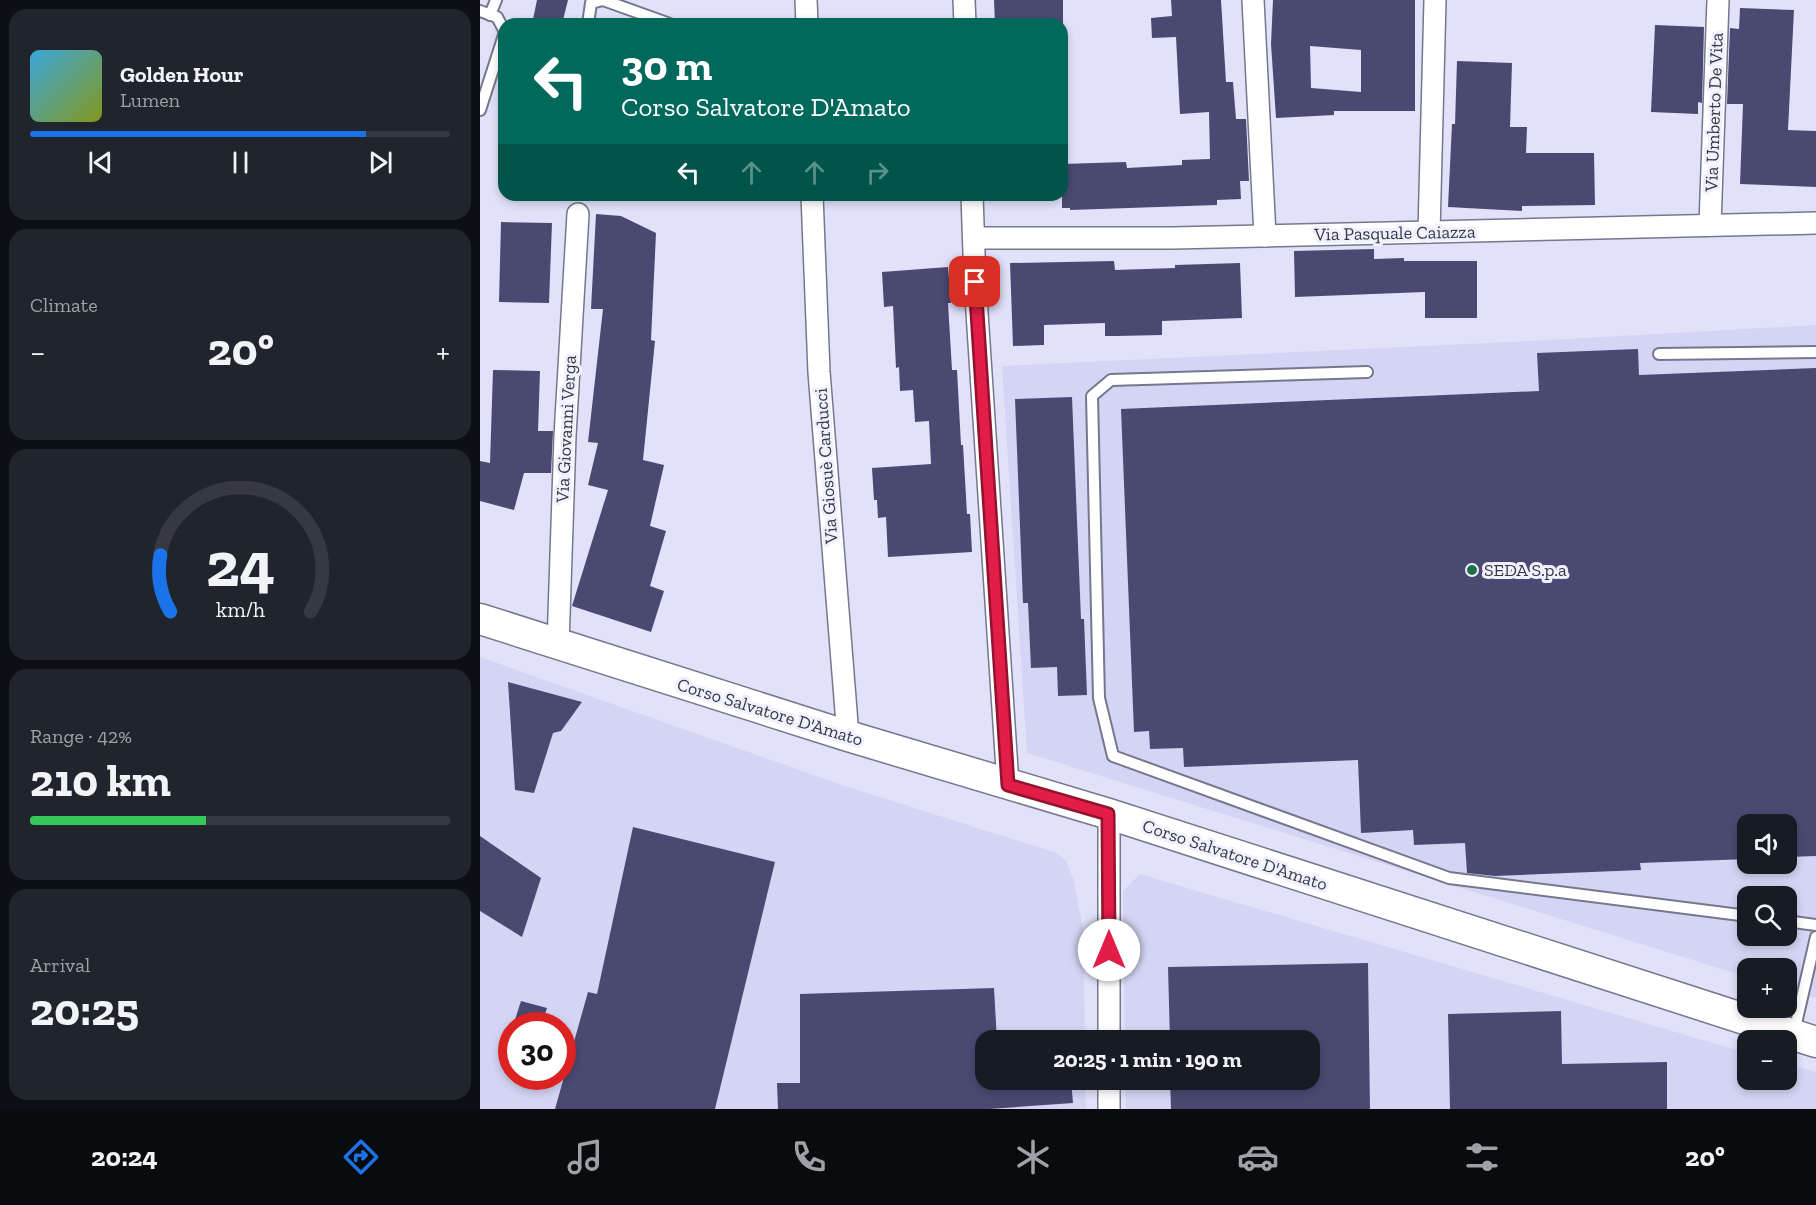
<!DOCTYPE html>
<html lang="en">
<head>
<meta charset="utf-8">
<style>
	:root { --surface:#171b24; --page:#20242c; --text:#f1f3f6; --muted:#9ea1a6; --line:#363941; --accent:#1a73e8 }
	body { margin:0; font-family:"Zilla Slab",serif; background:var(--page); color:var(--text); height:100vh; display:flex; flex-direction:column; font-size:22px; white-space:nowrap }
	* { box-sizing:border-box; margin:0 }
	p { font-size:20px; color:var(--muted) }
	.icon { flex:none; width:33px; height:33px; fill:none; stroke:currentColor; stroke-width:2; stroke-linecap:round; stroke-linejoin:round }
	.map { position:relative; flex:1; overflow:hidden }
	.details { display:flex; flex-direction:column; gap:9px; padding:9px; background:#0d0f14; width:480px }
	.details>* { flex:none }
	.guide { position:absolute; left:18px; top:18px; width:570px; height:183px; border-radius:18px; box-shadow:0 3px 9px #0003; background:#00695c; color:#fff; overflow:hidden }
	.fabs { position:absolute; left:1257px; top:814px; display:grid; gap:12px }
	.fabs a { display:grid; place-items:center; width:60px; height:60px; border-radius:12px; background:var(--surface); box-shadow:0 3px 9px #0003; font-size:30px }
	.speed { position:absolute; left:18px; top:1012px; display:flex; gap:12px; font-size:30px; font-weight:700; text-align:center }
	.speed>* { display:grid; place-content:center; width:78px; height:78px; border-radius:50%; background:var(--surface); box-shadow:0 3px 9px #0003; line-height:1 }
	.speed .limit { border:9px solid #d22; background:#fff; color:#111 }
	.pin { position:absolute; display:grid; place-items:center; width:51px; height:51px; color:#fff; margin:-26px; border-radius:12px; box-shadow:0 3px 9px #0006 }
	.me { position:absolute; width:66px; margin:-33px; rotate:0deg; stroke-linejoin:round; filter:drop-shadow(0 0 4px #0008) }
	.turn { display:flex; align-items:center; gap:21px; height:126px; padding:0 24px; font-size:27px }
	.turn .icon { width:78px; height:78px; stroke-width:2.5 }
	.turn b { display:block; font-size:42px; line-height:51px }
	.lanes { display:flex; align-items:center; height:57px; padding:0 24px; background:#0003; justify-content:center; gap:30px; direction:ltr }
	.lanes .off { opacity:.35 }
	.big { font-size:45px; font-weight:700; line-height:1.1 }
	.details .tile { flex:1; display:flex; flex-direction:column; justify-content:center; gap:9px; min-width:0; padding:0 21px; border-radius:18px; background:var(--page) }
	.details .dial { align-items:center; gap:0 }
	.dial svg { height:156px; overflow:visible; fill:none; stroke:var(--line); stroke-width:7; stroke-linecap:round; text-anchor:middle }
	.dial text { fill:var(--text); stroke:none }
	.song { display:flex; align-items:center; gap:18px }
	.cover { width:72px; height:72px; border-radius:9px; background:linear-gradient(135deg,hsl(200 70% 55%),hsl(70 70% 35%)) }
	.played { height:6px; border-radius:3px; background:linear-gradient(90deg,var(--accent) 80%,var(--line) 80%) }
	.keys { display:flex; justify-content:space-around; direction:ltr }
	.heat { display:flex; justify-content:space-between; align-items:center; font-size:33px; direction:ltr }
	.charge { height:9px; border-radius:4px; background:linear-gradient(90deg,#34c759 42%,var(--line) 0) }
	.trip { position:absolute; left:495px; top:1030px; width:345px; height:60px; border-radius:18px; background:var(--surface); box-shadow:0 3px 9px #0003; font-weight:700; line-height:60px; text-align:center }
	.dock { display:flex; height:96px; justify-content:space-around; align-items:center; background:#090b0e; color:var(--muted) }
	.dock .icon { width:42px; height:42px }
	.dock .current { color:var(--accent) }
	.dock b { font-size:27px; color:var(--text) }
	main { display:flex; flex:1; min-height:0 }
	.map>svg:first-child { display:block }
</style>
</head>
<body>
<main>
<section class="details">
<div class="tile">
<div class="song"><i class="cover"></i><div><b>Golden Hour</b><p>Lumen</p></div></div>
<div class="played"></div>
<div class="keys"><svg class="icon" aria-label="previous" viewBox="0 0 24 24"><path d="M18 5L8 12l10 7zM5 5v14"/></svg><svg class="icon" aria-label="pause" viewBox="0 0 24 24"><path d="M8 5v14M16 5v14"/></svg><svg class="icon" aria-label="next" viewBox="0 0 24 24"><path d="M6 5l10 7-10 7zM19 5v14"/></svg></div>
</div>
<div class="tile"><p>Climate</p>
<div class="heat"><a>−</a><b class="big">20°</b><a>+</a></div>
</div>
<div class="tile dial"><svg viewBox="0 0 100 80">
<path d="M14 69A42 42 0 1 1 86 69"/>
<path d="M14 69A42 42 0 0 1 9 40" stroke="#1a73e8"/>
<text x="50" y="56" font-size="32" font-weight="700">24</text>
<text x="50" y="72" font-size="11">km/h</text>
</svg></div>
<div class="tile"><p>Range · 42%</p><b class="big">210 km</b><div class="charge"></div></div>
<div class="tile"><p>Arrival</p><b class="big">20:25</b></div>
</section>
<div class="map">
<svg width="1336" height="1109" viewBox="0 0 1336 1109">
	<rect width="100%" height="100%" fill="#e1e2fa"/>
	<g fill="#d4d5f4" fill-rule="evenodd">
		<path d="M1336 325V998L1307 989 1306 969H1268L1267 977 547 753 522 366 1051 341ZM1268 825H1306V864H1268ZM1268 897H1306V936H1268Z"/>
		<path d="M0 657 362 785 577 853 586 861 594 881 603 928 605 1041H506V1080H605L606 1109H0ZM32 1026H82V1077H32Z"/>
		<path d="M660 874 1267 1053 1268 1080H1306L1307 1064 1336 1072V1109H646L645 1080H830V1041H645L643 891Z"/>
	</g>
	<g fill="#4a4972" fill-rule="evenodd">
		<path d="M57 0H88L82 24H52Z"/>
		<path d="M514 0H583V24H515Z"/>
		<path d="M691 0H741L746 82H753L756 119H766L769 181H760L761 199 737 200V205L590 210V208H582V164L646 162 647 168 702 165V160L730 159 729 112 700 114 696 37 672 38 671 18 692 16Z"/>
		<path d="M793 0H935V111H854V115L796 118 791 44ZM830 46 881 50V92L831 88Z"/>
		<path d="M1260 8 1314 10 1308 130 1336 131V187L1260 184 1263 104H1247L1250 28 1259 29Z"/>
		<path d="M1175 25 1224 27 1222 103 1218 102V114L1171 112Z"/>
		<path d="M977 61 1032 63 1030 127H1047L1046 153H1114L1115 205 1042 206V211L968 207 972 124H975Z"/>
		<path d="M116 214 141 216 176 233 171 340 175 341 163 460 184 465 170 526 186 531 170 586 184 591 171 632 92 606 128 490 108 485 118 443 108 442 123 309H111Z"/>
		<path d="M21 222 72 223 69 303 19 302Z"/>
		<path d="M894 249V259L924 258V261H997V318H945V292L815 297 814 251Z"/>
		<path d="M634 261 635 270 695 268V265L760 263 762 318 682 321V335L637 336H625V323L564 325V345L533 346 530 263Z"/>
		<path d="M468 267 471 303H468L472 370H477L481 445H483L487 514H490L492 552 408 557 406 517 398 518 397 500H394L392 468 451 464 449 421 435 422 433 390 420 391 419 367 416 368 413 306 404 307 402 272Z"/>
		<path d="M1158 349 1159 375 1336 368V856L1306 857V825H1268V859L1160 863 1161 870 1015 876 987 873 985 843 934 845 933 830 881 833 878 760 704 767 703 748 670 749 669 731 654 732 641 409 1059 391 1057 353Z"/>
		<path d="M13 370 60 371 58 431H73L71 473H44L34 510 0 501V461L10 463Z"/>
		<path d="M592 397 601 619H604L607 695 578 696 577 667 551 668 548 603H543L535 399Z"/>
		<path d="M28 682 102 702 81 731 73 733 54 793 35 790Z"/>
		<path d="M153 827 295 862 235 1109H75L108 992 117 994Z"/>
		<path d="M0 836 61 878 42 937 0 911Z"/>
		<path d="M888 963 890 1109H691L690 1080H830V1041H690L688 967Z"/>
		<path d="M514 988 517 1041H506V1080H591L593 1103 510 1109H298L297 1083H320V994Z"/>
		<path d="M41 1001 67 1008 61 1026H33Z"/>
		<path d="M1081 1011 1082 1064 1187 1062V1109H970L968 1014Z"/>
	</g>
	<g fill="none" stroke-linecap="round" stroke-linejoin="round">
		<g stroke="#76778c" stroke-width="14">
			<g id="lane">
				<path d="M0 11 17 17 24 30"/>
				<path d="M10 15 16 0"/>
				<path d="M108 24 111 3 123 0 190 24"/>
				<path d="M0 110 24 35"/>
				<path d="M1179 354 1336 352"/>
				<path d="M887 372 631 380 612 396 619 698 633 756 969 878 1268 916"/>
				<path d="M1306 921 1336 925"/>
				<path d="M1314 1032 1336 937"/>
			</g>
		</g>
		<g stroke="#76778c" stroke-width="24">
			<g id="street">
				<path d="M326 0 327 24"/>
				<path d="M484 0 485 24"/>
				<path d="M773 0 785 236"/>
				<path d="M332 195 339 372 368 736"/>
				<path d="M492 195 495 282 528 785"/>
				<path d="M1230 225 1238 0"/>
				<path d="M949 232 955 0"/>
				<path d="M494 238H693L1336 223"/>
				<path d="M78 645 85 436 98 214"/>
				<path d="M629 814V1041"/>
				<path d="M629 1080V1109"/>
			</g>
		</g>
		<g stroke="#76778c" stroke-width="33">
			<path id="secondary" d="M0 619 368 736 629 814 1336 1042"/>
		</g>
		<use href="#lane" stroke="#fff" stroke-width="10"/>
		<use href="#street" stroke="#fff" stroke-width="21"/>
		<use href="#secondary" stroke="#fff" stroke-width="30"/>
	</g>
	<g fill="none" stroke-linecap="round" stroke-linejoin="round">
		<g stroke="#92132f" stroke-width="15">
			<path id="route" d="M495 282 528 785 628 814 629 950"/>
		</g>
		<use href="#route" stroke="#e11d48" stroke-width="10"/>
	</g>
	<circle fill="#1f7244" stroke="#f0f0ff" stroke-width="2" cx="992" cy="570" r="6"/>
	<g text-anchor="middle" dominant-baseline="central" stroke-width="6" stroke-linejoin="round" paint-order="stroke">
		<g font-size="18" fill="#373740" stroke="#f0f0ff">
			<text transform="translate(1234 112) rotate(-88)">Via Umberto De Vita</text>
			<text transform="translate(915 233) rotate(-1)">Via Pasquale Caiazza</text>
			<text transform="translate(86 429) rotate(-87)">Via Giovanni Verga</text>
			<text transform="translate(346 466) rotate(-94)">Via Giosuè Carducci</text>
			<text transform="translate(290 712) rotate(17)">Corso Salvatore D'Amato</text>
			<text transform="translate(755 855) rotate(18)">Corso Salvatore D'Amato</text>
		</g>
		<g font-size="18" fill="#373740" stroke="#f0f0ff" text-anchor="start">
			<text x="1004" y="570">SEDA S.p.a</text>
		</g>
	</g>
</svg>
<div class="fabs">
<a><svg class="icon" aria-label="sound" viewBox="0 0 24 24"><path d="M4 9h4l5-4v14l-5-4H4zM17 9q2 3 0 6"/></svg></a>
<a><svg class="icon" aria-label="search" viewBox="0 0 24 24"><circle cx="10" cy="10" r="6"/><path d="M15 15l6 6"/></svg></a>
<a>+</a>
<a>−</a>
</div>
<div class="speed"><div class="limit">30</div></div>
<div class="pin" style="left:495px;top:282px;background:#d93025"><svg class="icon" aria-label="arrive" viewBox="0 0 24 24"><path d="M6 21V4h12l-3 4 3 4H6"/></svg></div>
<svg class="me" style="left:629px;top:950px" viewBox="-20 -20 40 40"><circle r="19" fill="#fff"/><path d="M0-13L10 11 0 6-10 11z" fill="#e11d48"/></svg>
<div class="trip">20:25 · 1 min · 190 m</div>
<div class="guide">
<div class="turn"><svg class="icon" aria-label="left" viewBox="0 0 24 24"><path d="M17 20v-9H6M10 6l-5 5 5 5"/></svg><div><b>30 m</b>Corso Salvatore D'Amato</div></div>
<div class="lanes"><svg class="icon" aria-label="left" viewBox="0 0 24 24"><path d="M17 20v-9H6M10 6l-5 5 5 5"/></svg><svg class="icon off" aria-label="ahead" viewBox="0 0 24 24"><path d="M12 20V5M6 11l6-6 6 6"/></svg><svg class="icon off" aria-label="ahead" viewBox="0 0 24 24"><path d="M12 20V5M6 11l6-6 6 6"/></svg><svg class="icon off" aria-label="right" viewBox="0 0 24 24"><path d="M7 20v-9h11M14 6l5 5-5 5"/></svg></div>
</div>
</div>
</main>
<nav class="dock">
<b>20:24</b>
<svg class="icon current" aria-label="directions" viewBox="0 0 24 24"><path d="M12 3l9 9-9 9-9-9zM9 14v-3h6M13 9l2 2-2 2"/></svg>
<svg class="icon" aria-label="music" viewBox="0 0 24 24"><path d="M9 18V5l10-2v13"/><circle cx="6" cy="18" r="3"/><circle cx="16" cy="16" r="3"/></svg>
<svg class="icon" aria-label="phone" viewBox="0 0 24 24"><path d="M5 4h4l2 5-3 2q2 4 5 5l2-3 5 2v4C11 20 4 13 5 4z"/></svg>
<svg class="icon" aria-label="climate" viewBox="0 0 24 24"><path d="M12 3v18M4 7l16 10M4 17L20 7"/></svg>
<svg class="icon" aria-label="car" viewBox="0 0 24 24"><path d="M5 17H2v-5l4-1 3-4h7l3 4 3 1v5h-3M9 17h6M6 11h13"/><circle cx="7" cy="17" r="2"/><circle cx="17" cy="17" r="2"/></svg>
<svg class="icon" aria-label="filters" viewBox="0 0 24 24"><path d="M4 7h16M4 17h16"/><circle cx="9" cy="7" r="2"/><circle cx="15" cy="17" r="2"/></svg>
<b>20°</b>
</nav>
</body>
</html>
